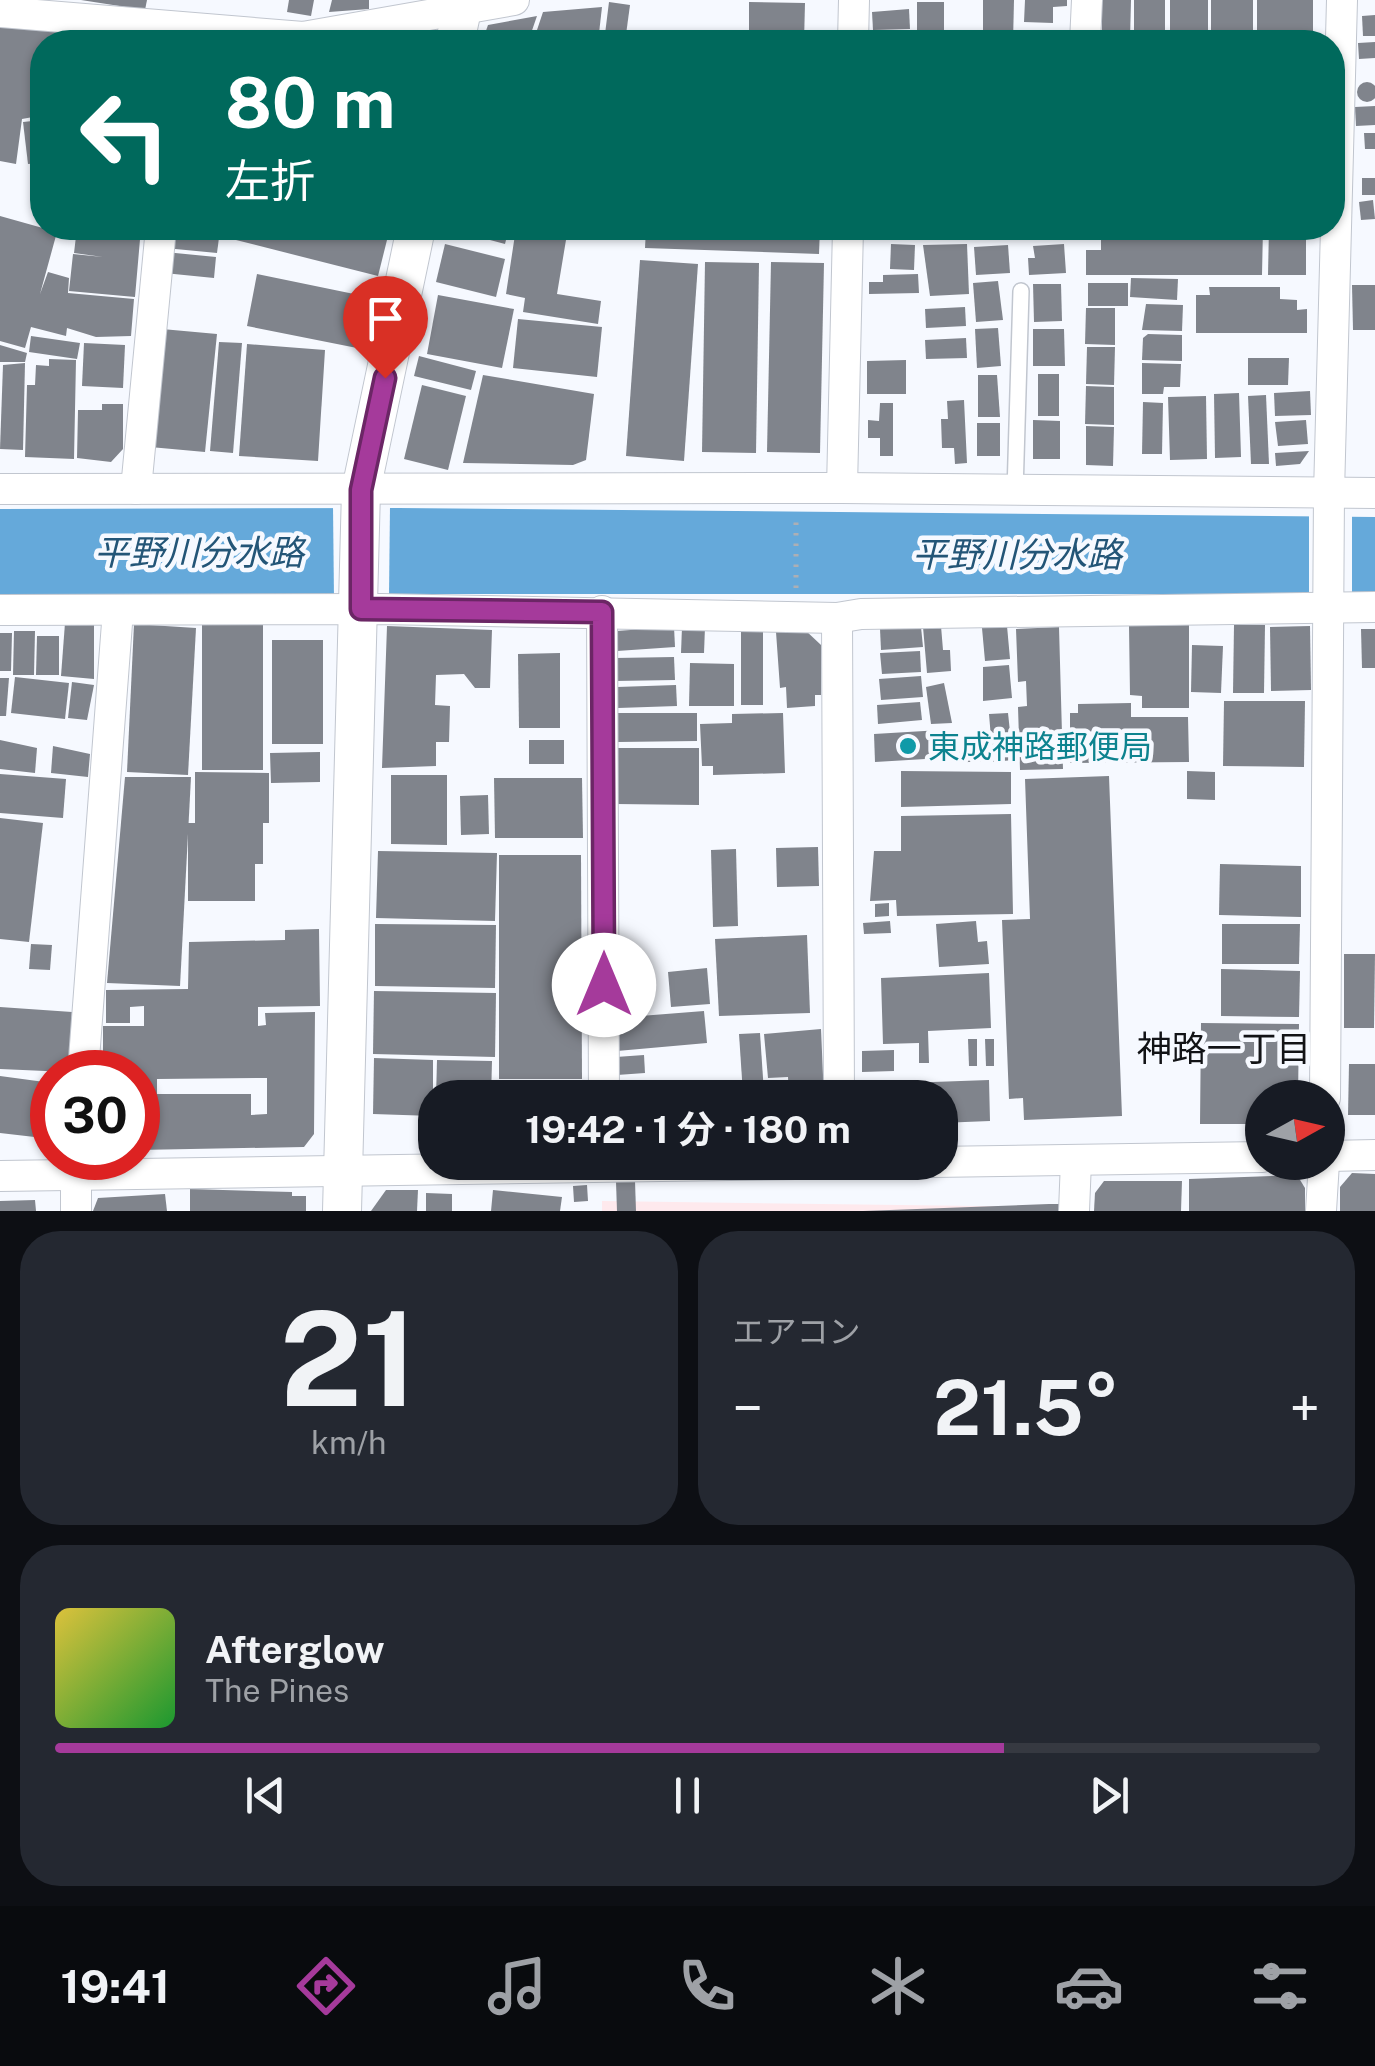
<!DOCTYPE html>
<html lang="ja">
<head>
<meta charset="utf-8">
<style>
	:root { --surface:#171b24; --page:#242831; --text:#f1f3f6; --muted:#9ea1a6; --line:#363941; --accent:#a53a9b }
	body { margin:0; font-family:"Public Sans","Noto Sans JP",sans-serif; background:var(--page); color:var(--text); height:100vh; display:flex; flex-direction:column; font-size:38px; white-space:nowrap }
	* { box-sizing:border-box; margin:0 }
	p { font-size:32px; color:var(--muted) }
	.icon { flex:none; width:55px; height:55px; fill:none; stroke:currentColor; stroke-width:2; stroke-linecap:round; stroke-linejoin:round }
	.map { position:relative; height:1211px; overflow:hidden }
	.side { display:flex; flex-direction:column; gap:20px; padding:20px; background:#0d0f14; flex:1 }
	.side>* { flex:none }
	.hud { position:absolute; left:30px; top:30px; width:1315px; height:210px; border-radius:40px; box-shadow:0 2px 8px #0004; background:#00695c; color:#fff; overflow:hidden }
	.needle { width:65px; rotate:82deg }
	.fabs { position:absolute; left:1245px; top:1080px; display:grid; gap:20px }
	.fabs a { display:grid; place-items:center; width:100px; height:100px; border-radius:50%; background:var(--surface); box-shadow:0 2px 8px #0004; font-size:50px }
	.speed { position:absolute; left:30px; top:1050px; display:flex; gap:20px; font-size:50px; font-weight:700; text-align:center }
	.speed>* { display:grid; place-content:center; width:130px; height:130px; border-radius:50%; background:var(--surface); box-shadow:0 2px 8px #0004; line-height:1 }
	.speed .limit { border:15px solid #d22; background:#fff; color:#111 }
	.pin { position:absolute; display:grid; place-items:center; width:85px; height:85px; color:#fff; margin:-102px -42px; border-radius:50% 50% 50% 0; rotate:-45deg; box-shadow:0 0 10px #0007 }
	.pin .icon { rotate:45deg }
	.me { position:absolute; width:110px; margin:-55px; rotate:0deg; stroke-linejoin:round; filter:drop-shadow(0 0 8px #0008) }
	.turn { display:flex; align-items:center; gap:35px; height:210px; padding:0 30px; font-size:45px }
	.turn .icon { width:130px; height:130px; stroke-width:2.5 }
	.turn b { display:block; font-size:70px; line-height:85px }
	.big { font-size:75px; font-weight:700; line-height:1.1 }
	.side .card { flex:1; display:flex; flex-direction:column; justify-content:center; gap:15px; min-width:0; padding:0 35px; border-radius:40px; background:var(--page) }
	.side .dial { align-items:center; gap:0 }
	.dial b { font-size:130px; line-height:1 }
	.song { display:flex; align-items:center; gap:30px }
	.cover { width:120px; height:120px; border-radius:15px; background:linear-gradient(135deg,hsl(50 70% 55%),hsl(130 70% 35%)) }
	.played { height:10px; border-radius:5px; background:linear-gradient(90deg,var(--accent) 75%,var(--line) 75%) }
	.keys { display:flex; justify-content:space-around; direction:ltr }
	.heat { display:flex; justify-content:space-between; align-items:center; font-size:55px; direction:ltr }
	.side .tiles { flex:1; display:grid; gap:20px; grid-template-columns:1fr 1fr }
	.card:last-child { grid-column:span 2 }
	.trip { position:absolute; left:418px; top:1080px; width:540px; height:100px; border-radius:40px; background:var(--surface); box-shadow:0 2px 8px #0004; font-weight:700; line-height:100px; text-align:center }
	.tab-bar { display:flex; height:160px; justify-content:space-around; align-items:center; background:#090b0e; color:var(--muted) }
	.tab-bar .icon { width:70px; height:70px }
	.tab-bar .on { color:var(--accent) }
	.tab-bar b { font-size:45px; color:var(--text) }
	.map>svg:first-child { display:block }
</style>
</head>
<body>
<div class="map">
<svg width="1375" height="1211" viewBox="0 0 1375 1211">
	<rect width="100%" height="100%" fill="#f6f9ff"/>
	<path fill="#fee9ed" d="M602 1201 1052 1207 1051 1211H602Z"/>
	<path fill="#65a9da" d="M398 508 1375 517V594H0V509Z"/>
	<g fill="#f6f9ff">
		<path d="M333 506H390L389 597 334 598Z"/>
		<path d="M1309 511 1352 512V598H1309Z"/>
	</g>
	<g fill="#80848c" fill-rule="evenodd">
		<path d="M81 0H147L145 10Z"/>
		<path d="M289 0H314L311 16 287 12Z"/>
		<path d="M332 0H369V9L329 12Z"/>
		<path d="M983 0H1014L1013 42H983Z"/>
		<path d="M1025 0H1067V6L1053 7V23L1024 22Z"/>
		<path d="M1102 0H1131L1130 40H1102Z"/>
		<path d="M1134 0H1165V42L1134 41Z"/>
		<rect x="1170" y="0" width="38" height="41"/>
		<rect x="1211" y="0" width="42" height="42"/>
		<rect x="1257" y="0" width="56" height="42"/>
		<path d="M609 2 630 5 625 42H604Z"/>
		<path d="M749 2 805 3 804 42H749Z"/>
		<rect x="917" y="2" width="27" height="29"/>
		<path d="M602 7 598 42H533L543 12Z"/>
		<path d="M909 9 910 29 873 30 872 12Z"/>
		<path d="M1375 15V36H1363L1362 16Z"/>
		<path d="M537 16 528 42H482L488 25Z"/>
		<path d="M0 25 160 36 159 42H42V109H34L33 117 22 119 16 164 0 161Z"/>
		<path d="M870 34H973L972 42H870Z"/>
		<rect x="1024" y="36" width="38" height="6"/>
		<path d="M1375 42V58L1359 59 1358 43Z"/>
		<circle cx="1367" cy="92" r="10"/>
		<path d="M1375 106V125L1356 126 1355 107Z"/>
		<path d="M42 120V163L28 164 23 122Z"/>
		<path d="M1364 133H1375V149H1365Z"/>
		<rect x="1362" y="178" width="13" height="17"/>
		<path d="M1373 200 1375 219 1361 220 1359 202Z"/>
		<path d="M0 216 57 232 40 294 48 272 69 278 68 293 134 299 131 336 96 337 67 328 66 336 31 327 25 348 0 341Z"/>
		<path d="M77 228H141L135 297 69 291 73 254 103 257 74 253Z"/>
		<path d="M167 228 220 230 217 253 165 248Z"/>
		<path d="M231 228H390L378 276 228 238Z"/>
		<path d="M445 228H509L505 244Z"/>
		<path d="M516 228H568L557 294 601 301 598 324 523 312 525 298 506 294Z"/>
		<path d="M646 228H820L819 254 645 248Z"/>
		<path d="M1101 228H1263L1262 275H1086V250H1101Z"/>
		<path d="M1269 228H1306V275H1268Z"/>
		<path d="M445 244 505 259 496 297 436 282Z"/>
		<path d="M891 244 915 245 914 270 890 269Z"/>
		<path d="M967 244 969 294 930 296 923 245Z"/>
		<path d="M1064 244 1066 273 1029 275 1028 258H1035L1033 246Z"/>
		<path d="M1008 245 1010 273 976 275 974 247Z"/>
		<path d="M165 252 216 257 214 278 164 273Z"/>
		<path d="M640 260 698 264 684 461 626 456Z"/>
		<path d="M705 262 759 263 756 453 702 452Z"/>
		<path d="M771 262 824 263 820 453 767 452Z"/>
		<path d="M257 274 354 294 349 318 363 320 357 348 247 326Z"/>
		<path d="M918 274 919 293 869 294V282H883V275Z"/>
		<path d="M1131 278 1178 279 1177 300 1130 297Z"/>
		<path d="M998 281 1003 320 976 322 973 283Z"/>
		<rect x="1088" y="283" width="40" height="23"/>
		<path d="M1033 284H1061L1062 321 1034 322Z"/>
		<path d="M1352 285H1375V330H1353Z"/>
		<path d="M1209 287H1280V299L1297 300V310L1307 309V333H1196V295H1210Z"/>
		<path d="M438 295 514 309 502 368 427 354Z"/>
		<path d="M1146 304 1183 305 1182 331 1142 330Z"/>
		<path d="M965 307 966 326 926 328 925 309Z"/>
		<path d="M1086 308H1115V345L1085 344Z"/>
		<path d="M518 319 602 327 597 377 513 368Z"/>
		<path d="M998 328 1001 366 977 368 975 329Z"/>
		<path d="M162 329 217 334 205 452 150 447Z"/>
		<path d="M1033 329H1064L1065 366H1033Z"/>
		<path d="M1148 334 1182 335V361L1142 360 1143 338Z"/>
		<path d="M31 336 80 343 77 359 29 352Z"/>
		<path d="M966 338 967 358 926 359 925 340Z"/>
		<path d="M219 342 242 343 233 453 210 451Z"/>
		<path d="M84 343 125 345 123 388 82 386Z"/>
		<path d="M247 344 325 350 318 461 239 456Z"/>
		<path d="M0 345 27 353 25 362H0Z"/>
		<path d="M1087 347H1115L1114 385 1086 384Z"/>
		<path d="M419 356 476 371 471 390 414 376Z"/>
		<path d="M1248 358H1289L1288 385H1248Z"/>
		<path d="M49 359 76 360 74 459 25 457 27 385H35L36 365 49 366Z"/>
		<path d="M906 360V394H867V361Z"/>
		<path d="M25 363 23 450 0 449 3 365Z"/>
		<path d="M1142 363 1181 364 1180 387H1164L1163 394H1142Z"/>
		<rect x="1038" y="374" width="21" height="42"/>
		<path d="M483 375 594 394 586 460 573 465 463 463Z"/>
		<path d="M978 375H997L1000 417H978Z"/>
		<path d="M422 385 466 396 448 470 404 459Z"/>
		<path d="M1086 386 1114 387V425L1085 424Z"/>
		<path d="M1310 391 1311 415 1275 416 1274 393Z"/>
		<path d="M1239 393 1241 457 1215 458 1214 394Z"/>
		<path d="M1266 395 1269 464H1251L1248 396Z"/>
		<path d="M1206 396 1207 459 1170 460 1168 397Z"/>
		<path d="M964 400 967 463 955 464 954 448H942L941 419H948L947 401Z"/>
		<path d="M1143 402 1163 403 1162 454H1142Z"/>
		<path d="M880 403H893V456H880V438H868V420L879 421Z"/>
		<path d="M102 404H123V449L111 462 77 458 78 410H102Z"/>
		<path d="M1033 420 1060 421V459H1033Z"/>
		<path d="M1306 420 1308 444 1278 446 1275 422Z"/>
		<rect x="977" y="423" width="23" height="33"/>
		<path d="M1086 426 1114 427 1113 466 1086 465Z"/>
		<path d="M1309 451 1300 464 1276 466 1275 453Z"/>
		<path d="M65 623 94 625V679L61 676Z"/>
		<path d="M134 624 196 628 188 775 127 772Z"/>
		<rect x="202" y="625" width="61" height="145"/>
		<path d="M1189 625V708H1142V696L1130 695 1129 626Z"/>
		<path d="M1234 625H1265L1264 693H1233Z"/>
		<path d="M387 626 492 630 490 688H475L464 674 436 675 435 705 450 706 449 742H436V766L382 768Z"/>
		<path d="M941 626 943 650H950L951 671 927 673 923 627Z"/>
		<path d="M1007 626 1010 659 985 661 982 628Z"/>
		<path d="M1310 626 1311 690 1271 691 1270 627Z"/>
		<path d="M674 627 675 647 617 651 616 631Z"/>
		<path d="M682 627H705L704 653H681Z"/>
		<rect x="741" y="627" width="22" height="78"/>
		<path d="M921 627 923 647 881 650 880 629Z"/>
		<path d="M1059 627 1063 769 1020 770 1018 707 1027 706 1026 681 1018 682 1016 629Z"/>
		<path d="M804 629 821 645V695H815V706L787 708 786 687 780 688 776 632Z"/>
		<path d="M1361 629H1375V668H1362Z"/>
		<path d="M14 631H35L34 675H13Z"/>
		<path d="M0 633H12L11 671H0Z"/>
		<path d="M37 636H59V675H36Z"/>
		<rect x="272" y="640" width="51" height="104"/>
		<path d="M1192 645 1223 646 1221 693 1191 692Z"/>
		<path d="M920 651 921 672 882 674 880 653Z"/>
		<path d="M560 653V728H519L518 654Z"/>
		<path d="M674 657 675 680 615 681V658Z"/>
		<path d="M690 663 734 664V706H689Z"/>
		<path d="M1009 665 1012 698 983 701V667Z"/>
		<path d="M921 676 923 697 881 700 879 679Z"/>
		<path d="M15 677 69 683 65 719 11 713Z"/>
		<path d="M0 678H9L6 716H0Z"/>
		<path d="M72 682 94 685 87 720 68 718Z"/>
		<path d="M944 683 952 723 931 724 926 687Z"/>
		<path d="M676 685 677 706 618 708 617 687Z"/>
		<path d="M1224 701H1305L1304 767 1223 766Z"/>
		<path d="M920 702 922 720 878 724 877 705Z"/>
		<path d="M1131 703V717H1188L1189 762 1070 763V713H1078V704Z"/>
		<path d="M618 713H697V741L618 742Z"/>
		<path d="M783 713 785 773 713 775V766H702L700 724 732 723V714Z"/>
		<path d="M1008 713 1013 760 993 762 989 714Z"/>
		<path d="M984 728 986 761 952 763 951 736 960 735V741L976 740 975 729Z"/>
		<path d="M941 730 942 758 875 762 874 734Z"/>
		<path d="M0 740 37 748 35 773 0 769Z"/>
		<rect x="529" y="740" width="35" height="24"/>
		<path d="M53 746 90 754 88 777 51 773Z"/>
		<path d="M616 748H699V805L616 804Z"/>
		<path d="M320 752V782L271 783 270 753Z"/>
		<path d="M901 771 1011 772V804L901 807Z"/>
		<path d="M1187 771 1215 772V800L1187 799Z"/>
		<path d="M195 772 269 773V823H263V864H255V901H188V823H195Z"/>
		<path d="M0 774 66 779 63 818 0 813Z"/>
		<path d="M391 775H447V845L391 844Z"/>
		<path d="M1109 776 1122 1116 1024 1120 1023 1098 1009 1099 1002 920 1030 919 1025 779Z"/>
		<path d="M125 777H191L180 986 107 983Z"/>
		<path d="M494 778H582L583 838H495Z"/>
		<path d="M488 795 489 834 461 835 460 796Z"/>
		<path d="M1011 814 1013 914 897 916 896 900 870 901 874 851H901V816Z"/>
		<path d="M0 818 43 823 29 942 0 939Z"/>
		<path d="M818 847 819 886 777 887 776 848Z"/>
		<path d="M736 849 738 926 713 927 711 850Z"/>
		<path d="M378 851 497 853 495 921 376 918Z"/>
		<path d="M499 855H581L582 1079H499Z"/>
		<path d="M1220 864 1301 866V917L1219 915Z"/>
		<path d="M889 903V916L875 917V904Z"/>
		<path d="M890 921 891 933 864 934 863 923Z"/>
		<path d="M976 921 978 942 987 941 989 964 939 967 936 924Z"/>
		<path d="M375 924 496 925 495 988 375 986Z"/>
		<path d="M1222 924H1300L1299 964H1222Z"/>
		<path d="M319 929 320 1006 258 1007V1026L266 1025 265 1013 315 1012 314 1134 304 1147 138 1150V1072H103V1026H144V1006L130 1007V1023H106V990L188 989 189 942 285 940V930ZM267 1078V1114L251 1115V1094H157V1079Z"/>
		<path d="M807 935 810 1013 719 1016 715 939Z"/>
		<path d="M31 944 52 945 50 970 29 969Z"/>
		<path d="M1344 954H1375L1374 1028H1344Z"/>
		<path d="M707 968 710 1004 671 1007 668 972Z"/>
		<path d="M1221 969 1300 971 1299 1017 1221 1016Z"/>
		<path d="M989 973 991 1028 928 1031 929 1063H919V1043L883 1044 881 978Z"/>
		<path d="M374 991 496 993 495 1057 373 1054Z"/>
		<path d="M0 1007 72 1012 68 1072 0 1069Z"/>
		<path d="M704 1011 707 1043 617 1051 615 1018Z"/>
		<path d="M1201 1023 1299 1024 1298 1098H1262V1124H1200Z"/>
		<path d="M821 1029 824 1098H789L788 1077 768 1078 764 1034Z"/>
		<path d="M760 1033 764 1093 743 1094 739 1034Z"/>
		<path d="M968 1039H977V1066H969Z"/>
		<path d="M985 1039H994V1066H986Z"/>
		<path d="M894 1050V1071L862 1072V1051Z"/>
		<path d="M644 1055 645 1073 617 1075 616 1057Z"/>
		<path d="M374 1058 433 1060V1116L373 1114Z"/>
		<path d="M437 1060 492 1061 491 1098H436Z"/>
		<path d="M1349 1064H1375V1115H1348Z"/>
		<path d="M0 1076 52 1083V1139L0 1133Z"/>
		<path d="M989 1080 990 1121 940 1123V1098H877V1084Z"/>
		<path d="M588 1085V1098H556V1086Z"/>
		<path d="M1352 1173 1375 1174V1211H1340V1187Z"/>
		<path d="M1297 1175 1305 1188V1211H1189V1179Z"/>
		<path d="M635 1181 636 1211H617L616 1182Z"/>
		<path d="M1104 1181H1182L1181 1211H1094L1095 1193Z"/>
		<path d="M587 1185 588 1201 574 1202 573 1186Z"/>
		<path d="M190 1189 292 1192V1196H306V1211H190Z"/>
		<path d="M386 1190H418L417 1211H371Z"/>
		<path d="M493 1190 562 1197 560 1211H491Z"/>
		<path d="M426 1193 452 1194V1211H426Z"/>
		<path d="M165 1194 167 1211H93L98 1198Z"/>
		<path d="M35 1200 36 1211H0V1201Z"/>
		<path d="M1049 1204H1059L1062 1211H863Z"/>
	</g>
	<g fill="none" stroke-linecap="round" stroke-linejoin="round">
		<g stroke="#c1c6cf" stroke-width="18">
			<path id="service" d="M1015 492 1021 291"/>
		</g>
		<g stroke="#c1c6cf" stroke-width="32">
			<g id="minor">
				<path d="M0 12 303 37 514 0"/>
				<path d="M853 42 854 0"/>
				<path d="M1085 42 1087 0"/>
				<path d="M842 488 848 228"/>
				<path d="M0 489 842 488 1375 493"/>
				<path d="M136 489 161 228"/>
				<path d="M0 610 381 609 837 618 861 614 1375 607"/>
				<path d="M602 611 604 1098"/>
				<path d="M837 618 839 1098"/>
				<path d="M83 1072 118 610"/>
				<path d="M1325 1098 1329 493 1342 0"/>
				<path d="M1328 1156 1375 1155"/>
				<path d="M0 1176C421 1169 842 1167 1262 1157"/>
				<path d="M76 1211V1158"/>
				<path d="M1074 1211 1076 1161"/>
				<path d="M1321 1211 1324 1162"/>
			</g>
		</g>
		<g stroke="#c1c6cf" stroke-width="40">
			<g id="tertiary">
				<path d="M455 42 464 0"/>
				<path d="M342 1211 361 490 416 228"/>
			</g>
		</g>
		<path stroke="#adafb4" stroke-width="5" stroke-dasharray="2.5 8" stroke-linecap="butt" d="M796 588V519"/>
		<use href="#service" stroke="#fff" stroke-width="15"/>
		<use href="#minor" stroke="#fff" stroke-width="30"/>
		<use href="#tertiary" stroke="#fff" stroke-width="38"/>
	</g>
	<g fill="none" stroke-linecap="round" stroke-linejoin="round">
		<g stroke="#6b2665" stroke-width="25">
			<path id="route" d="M385 378 361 490V609L602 612 604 985"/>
		</g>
		<use href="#route" stroke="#a53a9b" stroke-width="18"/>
	</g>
	<circle fill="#0f9aa8" stroke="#f6f9ff" stroke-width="4" cx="908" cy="746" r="10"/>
	<g text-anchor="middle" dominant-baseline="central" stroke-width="9" stroke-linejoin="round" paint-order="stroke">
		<g font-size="32" fill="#0d838f" stroke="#f6f9ff" text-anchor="start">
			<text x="928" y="746">東成神路郵便局</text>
		</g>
		<g font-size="35" font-style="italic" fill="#235577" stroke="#f6f9ff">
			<text x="199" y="552">平野川分水路</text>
			<text x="1017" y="554">平野川分水路</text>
		</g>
		<g font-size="35" fill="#121316" stroke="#f6f9ff">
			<text x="1224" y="1048">神路一丁目</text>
		</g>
	</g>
</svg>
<div class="fabs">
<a><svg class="needle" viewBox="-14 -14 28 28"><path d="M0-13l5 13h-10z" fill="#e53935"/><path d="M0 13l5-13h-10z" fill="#9ea1a6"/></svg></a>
</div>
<div class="speed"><div class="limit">30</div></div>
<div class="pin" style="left:385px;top:378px;background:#d93025"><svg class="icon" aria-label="arrive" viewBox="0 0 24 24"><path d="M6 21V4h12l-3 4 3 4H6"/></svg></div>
<svg class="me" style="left:604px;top:985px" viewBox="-20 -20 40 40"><circle r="19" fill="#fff"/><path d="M0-13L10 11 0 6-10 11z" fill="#a53a9b"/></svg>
<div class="trip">19:42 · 1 分 · 180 m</div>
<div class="hud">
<div class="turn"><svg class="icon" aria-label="left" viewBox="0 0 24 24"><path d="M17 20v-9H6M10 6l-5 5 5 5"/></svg><div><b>80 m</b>左折</div></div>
</div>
</div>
<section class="side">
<div class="tiles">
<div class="card dial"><b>21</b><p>km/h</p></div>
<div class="card"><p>エアコン</p>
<div class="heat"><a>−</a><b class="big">21.5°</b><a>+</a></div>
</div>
<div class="card">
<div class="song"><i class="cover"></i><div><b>Afterglow</b><p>The Pines</p></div></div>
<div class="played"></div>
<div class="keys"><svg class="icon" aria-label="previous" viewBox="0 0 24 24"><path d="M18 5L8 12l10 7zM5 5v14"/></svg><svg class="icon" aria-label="pause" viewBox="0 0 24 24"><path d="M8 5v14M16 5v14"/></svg><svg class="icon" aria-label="next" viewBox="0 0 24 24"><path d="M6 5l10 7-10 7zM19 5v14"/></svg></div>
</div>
</div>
</section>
<nav class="tab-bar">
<b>19:41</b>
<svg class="icon on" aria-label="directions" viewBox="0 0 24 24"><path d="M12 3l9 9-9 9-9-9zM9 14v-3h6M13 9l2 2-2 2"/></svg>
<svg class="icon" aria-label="music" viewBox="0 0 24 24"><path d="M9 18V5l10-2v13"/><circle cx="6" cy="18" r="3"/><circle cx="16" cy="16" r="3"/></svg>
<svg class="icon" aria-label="phone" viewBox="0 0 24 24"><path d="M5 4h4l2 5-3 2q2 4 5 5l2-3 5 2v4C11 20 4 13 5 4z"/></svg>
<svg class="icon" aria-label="climate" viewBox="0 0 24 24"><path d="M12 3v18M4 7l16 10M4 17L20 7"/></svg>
<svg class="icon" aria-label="car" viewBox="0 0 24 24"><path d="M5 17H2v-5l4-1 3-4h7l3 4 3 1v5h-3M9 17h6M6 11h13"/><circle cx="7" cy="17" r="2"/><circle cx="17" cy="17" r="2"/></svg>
<svg class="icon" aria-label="filters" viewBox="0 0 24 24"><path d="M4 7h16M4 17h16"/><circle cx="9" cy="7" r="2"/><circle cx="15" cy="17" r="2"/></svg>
</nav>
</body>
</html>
